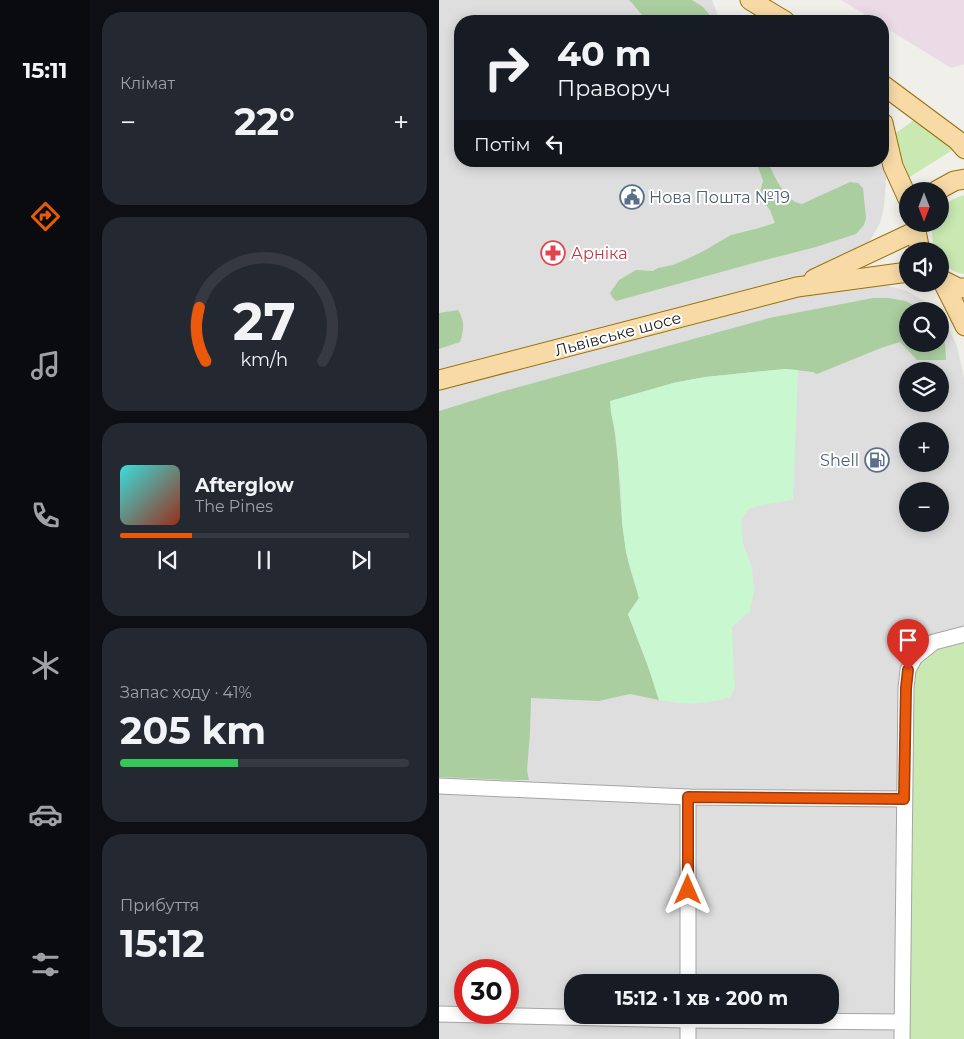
<!DOCTYPE html>
<html lang="uk">
<head>
<meta charset="utf-8">
<style>
	:root { --surface:#171b24; --page:#242831; --text:#f1f3f6; --muted:#9ea1a6; --line:#363941; --accent:#ea580c }
	body { margin:0; font-family:Montserrat,sans-serif; background:var(--page); color:var(--text); height:100vh; display:flex; flex-direction:column; font-size:19px; white-space:nowrap }
	* { box-sizing:border-box; margin:0 }
	p { font-size:16px; color:var(--muted) }
	.icon { flex:none; width:28px; height:28px; fill:none; stroke:currentColor; stroke-width:2; stroke-linecap:round; stroke-linejoin:round }
	.map { position:relative; flex:1; overflow:hidden }
	.details { display:flex; flex-direction:column; gap:12px; padding:12px; background:#0d0f14; width:349px }
	.details>* { flex:none }
	.hud { position:absolute; left:15px; top:15px; width:435px; height:152px; border-radius:20px; box-shadow:0 2px 12px #0003; background:#171b24; color:var(--text); overflow:hidden }
	.needle { width:32px; rotate:180deg }
	.buttons { position:absolute; left:460px; top:182px; display:grid; gap:10px }
	.buttons a { display:grid; place-items:center; width:50px; height:50px; border-radius:50%; background:var(--surface); box-shadow:0 2px 12px #0003; font-size:25px }
	.speed { position:absolute; left:15px; top:959px; display:flex; gap:10px; font-size:25px; font-weight:700; text-align:center }
	.speed>* { display:grid; place-content:center; width:65px; height:65px; border-radius:50%; background:var(--surface); box-shadow:0 2px 12px #0003; line-height:1 }
	.speed .limit { border:8px solid #d22; background:#fff; color:#111 }
	.pin { position:absolute; display:grid; place-items:center; width:42px; height:42px; color:#fff; margin:-51px -21px; border-radius:50% 50% 50% 0; rotate:-45deg; box-shadow:0 0 5px #0007 }
	.pin .icon { rotate:45deg }
	.me { position:absolute; width:55px; margin:-28px; rotate:0deg; stroke-linejoin:round; filter:drop-shadow(0 0 4px #0008) }
	.turn { display:flex; align-items:center; gap:18px; height:105px; padding:0 20px; font-size:22px }
	.turn .icon { width:65px; height:65px; stroke-width:2.5 }
	.turn b { display:block; font-size:35px; line-height:42px }
	.then { display:flex; align-items:center; height:48px; padding:0 20px; background:#0003; gap:10px; font-size:19px }
	.big { font-size:38px; font-weight:700; line-height:1.1 }
	.details .tile { flex:1; display:flex; flex-direction:column; justify-content:center; gap:8px; min-width:0; padding:0 18px; border-radius:20px; background:var(--page) }
	.details .dial { align-items:center; gap:0 }
	.dial svg { height:130px; overflow:visible; fill:none; stroke:var(--line); stroke-width:7; stroke-linecap:round; text-anchor:middle }
	.dial text { fill:var(--text); stroke:none }
	.song { display:flex; align-items:center; gap:15px }
	.cover { width:60px; height:60px; border-radius:8px; background:linear-gradient(135deg,hsl(180 70% 55%),hsl(10 70% 35%)) }
	.played { height:5px; border-radius:2px; background:linear-gradient(90deg,var(--accent) 25%,var(--line) 25%) }
	.keys { display:flex; justify-content:space-around; direction:ltr }
	.heat { display:flex; justify-content:space-between; align-items:center; font-size:28px; direction:ltr }
	.charge { height:8px; border-radius:4px; background:linear-gradient(90deg,#34c759 41%,var(--line) 0) }
	.trip { position:absolute; left:125px; top:974px; width:275px; height:50px; border-radius:20px; background:var(--surface); box-shadow:0 2px 12px #0003; font-weight:700; line-height:50px; text-align:center }
	main { display:flex; flex:1; min-height:0 }
	.dock { display:flex; flex-direction:column; width:90px; justify-content:space-around; align-items:center; background:#090b0e; color:var(--muted) }
	.dock .icon { width:35px; height:35px }
	.dock .current { color:var(--accent) }
	.dock b { font-size:22px; color:var(--text) }
	.map>svg:first-child { display:block }
</style>
</head>
<body>
<main>
<nav class="dock">
<b>15:11</b>
<svg class="icon current" aria-label="directions" viewBox="0 0 24 24"><path d="M12 3l9 9-9 9-9-9zM9 14v-3h6M13 9l2 2-2 2"/></svg>
<svg class="icon" aria-label="music" viewBox="0 0 24 24"><path d="M9 18V5l10-2v13"/><circle cx="6" cy="18" r="3"/><circle cx="16" cy="16" r="3"/></svg>
<svg class="icon" aria-label="phone" viewBox="0 0 24 24"><path d="M5 4h4l2 5-3 2q2 4 5 5l2-3 5 2v4C11 20 4 13 5 4z"/></svg>
<svg class="icon" aria-label="climate" viewBox="0 0 24 24"><path d="M12 3v18M4 7l16 10M4 17L20 7"/></svg>
<svg class="icon" aria-label="car" viewBox="0 0 24 24"><path d="M5 17H2v-5l4-1 3-4h7l3 4 3 1v5h-3M9 17h6M6 11h13"/><circle cx="7" cy="17" r="2"/><circle cx="17" cy="17" r="2"/></svg>
<svg class="icon" aria-label="filters" viewBox="0 0 24 24"><path d="M4 7h16M4 17h16"/><circle cx="9" cy="7" r="2"/><circle cx="15" cy="17" r="2"/></svg>
</nav>
<section class="details">
<div class="tile"><p>Клімат</p>
<div class="heat"><a>−</a><b class="big">22°</b><a>+</a></div>
</div>
<div class="tile dial"><svg viewBox="0 0 100 80">
<path d="M14 69A42 42 0 1 1 86 69"/>
<path d="M14 69A42 42 0 0 1 10 36" stroke="#ea580c"/>
<text x="50" y="56" font-size="32" font-weight="700">27</text>
<text x="50" y="72" font-size="11">km/h</text>
</svg></div>
<div class="tile">
<div class="song"><i class="cover"></i><div><b>Afterglow</b><p>The Pines</p></div></div>
<div class="played"></div>
<div class="keys"><svg class="icon" aria-label="previous" viewBox="0 0 24 24"><path d="M18 5L8 12l10 7zM5 5v14"/></svg><svg class="icon" aria-label="pause" viewBox="0 0 24 24"><path d="M8 5v14M16 5v14"/></svg><svg class="icon" aria-label="next" viewBox="0 0 24 24"><path d="M6 5l10 7-10 7zM19 5v14"/></svg></div>
</div>
<div class="tile"><p>Запас ходу · 41%</p><b class="big">205 km</b><div class="charge"></div></div>
<div class="tile"><p>Прибуття</p><b class="big">15:12</b></div>
</section>
<div class="map">
<svg width="526" height="1039" viewBox="0 0 526 1039">
	<rect width="100%" height="100%" fill="#f1efe9"/>
	<g fill="#dfdede" fill-rule="evenodd">
		<path d="M0 0H273L281 21H21V161H444L448 166 445 207 441 223 427 248 355 281 0 374Z"/>
		<path d="M439 283 468 291 491 304 498 311H469V344H501V315L506 320 518 346 525 378 526 640 469 1039H0V387L359 294ZM469 371H501V404H469ZM469 431H501V464H469ZM469 491H501V524H469ZM26 970H69V1012H26ZM134 982H391V1015H134Z"/>
	</g>
	<path fill="#eadbe6" d="M402 0H525V64L512 68 444 26V21H436Z"/>
	<g fill="#c9e8b2">
		<path d="M475 120 515 149 466 180 457 133Z"/>
		<path d="M525 195H526L525 274C518 273 506 268 502 260 501 258 501 254 501 251H497C493 242 492 233 495 224H501V210C508 202 515 198 525 195Z"/>
		<path d="M525 640V1039H469L474 672C488 648 500 647 525 640Z"/>
	</g>
	<g fill="#aacea0">
		<path d="M190 0H253L264 7 273 18 274 21H208L193 3Z"/>
		<path d="M317 161H328C335 175 346 202 363 204L411 182 419 183 424 188 427 218 425 225 417 234 377 247 322 261 177 301 173 297 171 293 180 280 197 270 214 271 219 268 234 265 261 253 292 235 320 228 336 223 331 210 320 196 324 181Z"/>
		<path d="M434 298H449L467 301 483 310 484 311H469V344H501V336L506 343 507 360H478L461 342 442 348 378 374 374 372 346 369 266 377 234 383 172 412C182 457 179 504 187 550 189 566 196 582 200 598L189 614 211 672 220 700 191 694 160 701 92 698 91 733 88 770 90 780H72L0 777V411L65 391 330 318Z"/>
		<path d="M19 310C26 321 25 330 21 342L0 349V313Z"/>
	</g>
	<path fill="#c9f7d0" d="M346 369 359 370 354 500 321 505 310 509 302 519 304 544 313 567 315 591 311 611 293 627 294 656 296 687 291 697C263 705 248 705 220 700L208 663 189 614 200 598 187 552 183 523 182 488 176 430 172 412 171 401 234 383 266 377Z"/>
	<g fill="none" stroke-linecap="round" stroke-linejoin="round">
		<g stroke="#a5a5a5" stroke-width="17">
			<g id="minor">
				<path d="M0 786 249 797 465 799"/>
				<path d="M249 982V797"/>
				<path d="M0 1014 249 1020 463 1022"/>
				<path d="M249 1039V1015"/>
				<path d="M463 1039 467 688 469 670 476 657 495 642 526 634"/>
			</g>
		</g>
		<g stroke="#977108" stroke-width="21">
			<g id="major">
				<path d="M311 0 346 21"/>
				<path d="M444 85 518 140 526 149"/>
				<path d="M444 123 454 166 469 199"/>
				<path d="M497 191 515 181 526 179"/>
				<path d="M479 224 477 231 481 251"/>
				<path d="M375 279 477 231"/>
				<path d="M501 279 519 288H526"/>
				<path d="M503 280 526 326"/>
				<path d="M0 380 358 287 469 272"/>
			</g>
		</g>
		<use href="#minor" stroke="#fff" stroke-width="15"/>
		<use href="#major" stroke="#f8daa7" stroke-width="19"/>
	</g>
	<g fill="none" stroke-linecap="round" stroke-linejoin="round">
		<g stroke="#983908" stroke-width="12">
			<path id="route" d="M249 890V797L465 799 467 688 469 670"/>
		</g>
		<use href="#route" stroke="#ea580c" stroke-width="9"/>
	</g>
	<defs>
		<g id="civic-ring" transform="scale(1.25)"><circle r="9.5" fill="#fff" stroke="#5c6f8a" stroke-width="1.5"/><path d="M-.6-6.5H3V-4.5H.6V-3L4-1V1h2V6H-6V1h2V-1L-.6-3ZM-1.2 2.5V6h2.4V2.5Z" fill="#5c6f8a"/></g>
		<g id="pharmacy-ring" transform="scale(1.25)"><circle r="9.5" fill="#fff" stroke="#e0444e" stroke-width="1.5"/><path d="M-2-6h4v4h4v4h-4v4h-4v-4h-4v-4h4Z" fill="#e0444e"/></g>
		<g id="fuel-ring" transform="scale(1.25)"><circle r="9.5" fill="#fff" stroke="#5c6f8a" stroke-width="1.5"/><path d="M-5.5-6h7V0h2V4h1.3V-2.5L3-4.5l.8-.8L6-3V5H2.5V1h-1V6h-7ZM-4.2-4.7v3.2H.2V-4.7Z" fill="#5c6f8a"/></g>
	</defs>
	<g fill-rule="evenodd">
		<use href="#civic-ring" x="193" y="197"/>
		<use href="#pharmacy-ring" x="114" y="253"/>
		<use href="#fuel-ring" x="438" y="460"/>
	</g>
	<g text-anchor="middle" dominant-baseline="central" stroke-width="4" stroke-linejoin="round" paint-order="stroke">
		<g font-size="16" fill="#4e5e75" stroke="#fff" text-anchor="start">
			<text x="210" y="197">Нова Пошта №19</text>
			<text x="420" y="460" text-anchor="end">Shell</text>
		</g>
		<g font-size="16" fill="#be3a42" stroke="#fff" text-anchor="start">
			<text x="132" y="253">Арніка</text>
		</g>
		<g font-size="16" fill="#212121" stroke="#fff">
			<text transform="translate(179 334) rotate(-15)">Львівське шосе</text>
		</g>
	</g>
</svg>
<div class="buttons">
<a><svg class="needle" viewBox="-14 -14 28 28"><path d="M0-13l5 13h-10z" fill="#e53935"/><path d="M0 13l5-13h-10z" fill="#9ea1a6"/></svg></a>
<a><svg class="icon" aria-label="sound" viewBox="0 0 24 24"><path d="M4 9h4l5-4v14l-5-4H4zM17 9q2 3 0 6"/></svg></a>
<a><svg class="icon" aria-label="search" viewBox="0 0 24 24"><circle cx="10" cy="10" r="6"/><path d="M15 15l6 6"/></svg></a>
<a><svg class="icon" aria-label="layers" viewBox="0 0 24 24"><path d="M12 4l9 5-9 5-9-5zM3 14l9 5 9-5"/></svg></a>
<a>+</a>
<a>−</a>
</div>
<div class="speed"><div class="limit">30</div></div>
<div class="pin" style="left:469px;top:670px;background:#d93025"><svg class="icon" aria-label="arrive" viewBox="0 0 24 24"><path d="M6 21V4h12l-3 4 3 4H6"/></svg></div>
<svg class="me" style="left:249px;top:890px" viewBox="-20 -20 40 40"><path d="M0-17L14 15 0 8-14 15z" fill="#ea580c" stroke="#fff" stroke-width="4"/></svg>
<div class="trip">15:12 · 1 хв · 200 m</div>
<div class="hud">
<div class="turn"><svg class="icon" aria-label="right" viewBox="0 0 24 24"><path d="M7 20v-9h11M14 6l5 5-5 5"/></svg><div><b>40 m</b>Праворуч</div></div>
<div class="then">Потім<svg class="icon" aria-label="left" viewBox="0 0 24 24"><path d="M17 20v-9H6M10 6l-5 5 5 5"/></svg></div>
</div>
</div>
</main>
</body>
</html>
